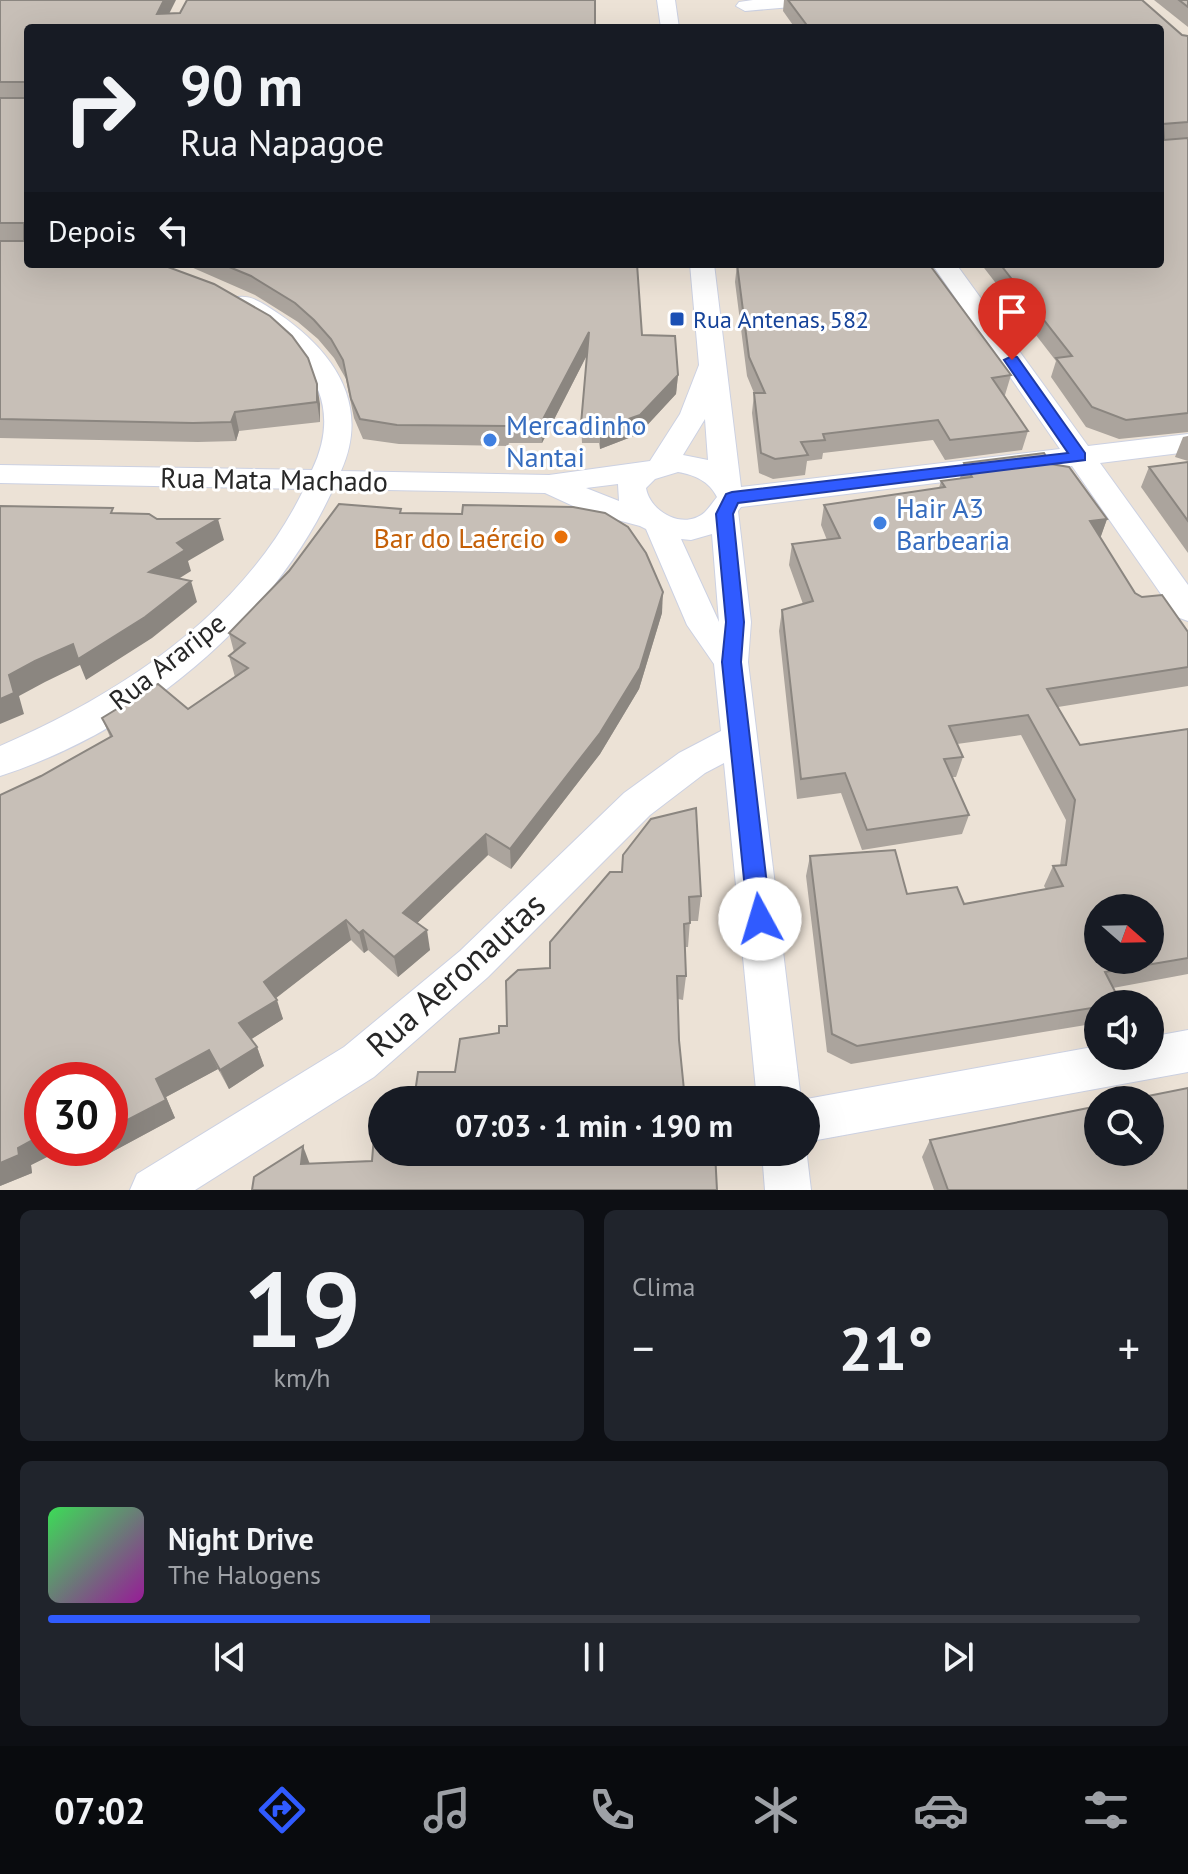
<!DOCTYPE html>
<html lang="pt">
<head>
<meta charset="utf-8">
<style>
	:root { --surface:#171b24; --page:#20242c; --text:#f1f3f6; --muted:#9ea1a6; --line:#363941; --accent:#305bff }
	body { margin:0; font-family:"PT Sans",sans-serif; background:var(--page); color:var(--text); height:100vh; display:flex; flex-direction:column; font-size:30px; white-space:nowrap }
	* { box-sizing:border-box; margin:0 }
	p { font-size:26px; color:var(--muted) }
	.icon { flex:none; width:44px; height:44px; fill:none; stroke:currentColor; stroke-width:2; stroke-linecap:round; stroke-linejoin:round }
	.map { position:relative; height:1190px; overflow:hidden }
	.sheet { display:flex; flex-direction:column; gap:20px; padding:20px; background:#0d0f14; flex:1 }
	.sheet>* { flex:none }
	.banner { position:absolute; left:24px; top:24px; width:1140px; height:244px; border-radius:8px; box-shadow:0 8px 32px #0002; background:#171b24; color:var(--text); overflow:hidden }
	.needle { width:52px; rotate:110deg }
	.tools { position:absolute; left:1084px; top:894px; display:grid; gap:16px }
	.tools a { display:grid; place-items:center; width:80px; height:80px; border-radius:50%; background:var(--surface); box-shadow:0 8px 32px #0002; font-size:40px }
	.speed { position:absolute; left:24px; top:1062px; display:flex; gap:16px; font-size:40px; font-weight:700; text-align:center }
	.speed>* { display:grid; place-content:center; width:104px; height:104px; border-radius:50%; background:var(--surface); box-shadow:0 8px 32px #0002; line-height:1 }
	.speed .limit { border:12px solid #d22; background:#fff; color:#111 }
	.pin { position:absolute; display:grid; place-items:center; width:68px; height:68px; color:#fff; margin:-82px -34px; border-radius:50% 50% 50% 0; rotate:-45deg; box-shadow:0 0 8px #0007 }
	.pin .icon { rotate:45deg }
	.me { position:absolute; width:88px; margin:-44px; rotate:354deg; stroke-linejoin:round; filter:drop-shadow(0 0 6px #0008) }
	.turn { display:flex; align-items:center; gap:28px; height:168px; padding:0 24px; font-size:36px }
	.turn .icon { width:104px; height:104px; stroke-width:2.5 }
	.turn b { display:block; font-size:56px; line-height:68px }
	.then { display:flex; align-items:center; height:76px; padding:0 24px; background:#0003; gap:16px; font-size:30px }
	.big { font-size:60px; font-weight:700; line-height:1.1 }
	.sheet .widget { flex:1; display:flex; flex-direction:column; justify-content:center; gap:12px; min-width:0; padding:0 28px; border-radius:12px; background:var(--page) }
	.sheet .dial { align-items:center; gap:0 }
	.dial b { font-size:104px; line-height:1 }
	.song { display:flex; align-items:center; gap:24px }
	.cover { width:96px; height:96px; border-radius:12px; background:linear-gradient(135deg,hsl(130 70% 55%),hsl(300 70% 35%)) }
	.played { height:8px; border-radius:4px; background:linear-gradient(90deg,var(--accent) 35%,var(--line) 35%) }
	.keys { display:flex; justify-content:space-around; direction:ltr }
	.heat { display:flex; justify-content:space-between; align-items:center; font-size:44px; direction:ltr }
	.sheet .tiles { flex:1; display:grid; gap:20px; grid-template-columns:1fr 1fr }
	.widget:last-child { grid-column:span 2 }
	.trip { position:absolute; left:368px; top:1086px; width:452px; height:80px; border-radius:40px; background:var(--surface); box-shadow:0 8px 32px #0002; font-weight:700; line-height:80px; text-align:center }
	.tabs { display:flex; height:128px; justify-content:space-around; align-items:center; background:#090b0e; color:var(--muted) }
	.tabs .icon { width:56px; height:56px }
	.tabs .selected { color:var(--accent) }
	.tabs b { font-size:36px; color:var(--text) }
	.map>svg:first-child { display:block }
</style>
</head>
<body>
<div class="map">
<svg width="1188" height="1190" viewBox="0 0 1188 1190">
	<rect width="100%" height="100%" fill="#ece2d6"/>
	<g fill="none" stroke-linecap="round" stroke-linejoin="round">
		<g stroke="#ccd1e2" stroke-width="2">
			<g id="street">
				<path d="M657 0H675L679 28H661Z"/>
				<path d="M753 0H824L815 5 745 11 736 6 739 2Z"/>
				<path d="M690 264H714L741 487 1060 449 932 264H956L1088 446 1188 434V452L1100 463 1188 585V621L1177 617 1072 466 741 507 738 511 751 622 748 662 801 1100 1098 1046V1056H1150V1037L1188 1030V1072L806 1142V1100H757L724 763 705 773 650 815 488 977 374 1077 195 1190H130L137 1174 344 1047 460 951 624 793 679 753 721 731 714 664 687 625 646 529 640 526 584 511 545 493 333 489C272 623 139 731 0 776V746C123 693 244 613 304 489L0 483V465L312 470C349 393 296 345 234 308L231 303 234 298C251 293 265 305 279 314 333 351 371 404 341 471L549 475 650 461 680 414 699 365ZM705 419 708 460 683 455ZM678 472C695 475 709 481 717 497 713 502 709 508 705 512 684 531 650 512 646 488L655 479ZM618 484 619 501 586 488ZM712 534 719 622 681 539 691 540Z"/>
				<path d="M806 1148 811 1190H765L762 1152H806Z"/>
			</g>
		</g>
		<use href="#street" fill="#fff" fill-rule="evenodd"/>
	</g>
	<g fill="#aba49d">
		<path d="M0 0 169 14 595 0 28 264 320 404V422L239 431 236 441 198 442 0 438Z"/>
		<path d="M784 0H1142L1182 35 1188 36V432L1119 439 1086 427 1051 377 1056 361 981 264H1160V28H795L783 11Z"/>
		<path d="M1154 0H1188V27Z"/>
		<path d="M176 264H663V268H637L642 335 678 375 676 394 639 434 600 449 599 443H582L581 424 587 355 542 443H509L508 446 399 444 363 439 354 418 346 379 334 358 318 339 298 322 255 295 191 267Z"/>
		<path d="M737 264 1011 375 1005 395H1004L1028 431 1022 450 945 460 933 440 823 453 822 459 807 461 805 475 773 479 759 473 752 413 754 393 747 376 735 282Z"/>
		<path d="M1188 436V461L1175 457 1183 437Z"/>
		<path d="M1188 462V553L1141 487 1149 467Z"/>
		<path d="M964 463 1051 464 1107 519 1100 538 1135 593 1188 632V686L1058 707 1080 745 1188 729V974L1113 988 1121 1003 1098 1004V1023L851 1064 827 1052 806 876 810 856 907 894 964 904 1046 889 1044 886 1053 866H1060L1066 820 1021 735 957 744 963 757 956 777H952L969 815 962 834 862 850 841 793 797 799 779 631 782 610 803 604 789 565 792 544 827 540 821 525 824 505 939 488 941 481 960 478Z"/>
		<path d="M401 513 662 613 639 689 600 754 511 869 488 855 417 923 430 950 398 977 368 950 364 953 351 940 275 998 283 1019 251 1039 257 1047 264 1066 229 1089 218 1069 166 1097 175 1118 110 1153V1080L42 1148H65L31 1165 32 1173 0 1186V795L41 776 110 737 102 718 188 709 235 677 229 656 234 652 229 633Z"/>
		<path d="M610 872 701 896 698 921H690L688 947H685L686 976 683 1000 678 999 679 1040 455 1072 507 1026 550 968Z"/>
		<path d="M930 1140 1188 1190H934L922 1157Z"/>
	</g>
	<g fill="#8b8680">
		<path d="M164 0H176L162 28 157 14Z"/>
		<path d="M589 332V351L542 443 541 423Z"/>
		<path d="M678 375 676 394 639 434 600 449V429Z"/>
		<path d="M317 384 320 404V422L317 402Z"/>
		<path d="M235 412 239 431 236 441 231 422Z"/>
		<path d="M218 519 224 540 188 561 191 571 156 593 149 572 177 543Z"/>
		<path d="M1107 519 1100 539 1090 521Z"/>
		<path d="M191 581 197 602 152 638 86 680 80 665 45 682 19 696 24 714 0 724V699L9 675Z"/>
		<path d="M663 592 662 613 639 689 600 754 511 869 510 849Z"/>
		<path d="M486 834 488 855 407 933 403 913Z"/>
		<path d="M346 920 351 940 271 1002 264 982Z"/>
		<path d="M363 930 368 950 364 953 359 933Z"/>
		<path d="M427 930 430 950 398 977 394 957Z"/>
		<path d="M277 1000 283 1019 247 1042 239 1023Z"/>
		<path d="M257 1047 264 1066 229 1089 220 1070Z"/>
		<path d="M209 1050 218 1069 166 1097 175 1118 110 1153 107 1148H110V1129L156 1079Z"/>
		<path d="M42 1135V1148H65L31 1165 32 1173 0 1186V1163L18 1148Z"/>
		<path d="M303 1146 311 1167 301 1164Z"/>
	</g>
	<g fill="#c7bfb7" stroke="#8b8680" stroke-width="2" fill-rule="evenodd">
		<path d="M0 0H164L157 14 180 13 187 0H595V28H28V264H160L214 284 270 316 292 336 308 358 317 384V402L235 412 231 422 193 423 0 419V241H24V223H0V98H25V82H0Z"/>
		<path d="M788 0H1142L1182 35 1188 36V122L1163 124 1164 140 1188 138V413L1126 420 1092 407 1056 358 1072 356 1000 264H1160V28H809Z"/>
		<path d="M1179 0H1188V7Z"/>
		<path d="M222 264H637L642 335 675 336 678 375 640 415 600 429 599 424H581L589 332 541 423H508L507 426 397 425 360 419 351 399 343 360 331 339 314 320 295 303 251 276Z"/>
		<path d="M737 264H929L1011 375 992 378 1028 431 950 440 938 420 823 434 825 440 801 442 808 455 775 459 761 453 754 393H765L749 357Z"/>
		<path d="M1044 453 1051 464 1069 467 1107 519 1090 521 1135 593 1142 597 1162 595 1188 632V667L1047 689 1080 745 1188 729V958L1105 972 1121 1003 1098 1004V1007L857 1046 832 1034 810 856 895 850 907 894 957 887 964 904 1063 886 1053 866 1066 865 1075 800 1028 715 949 726 963 757 944 759 969 815 867 830 845 773 801 779 782 610 813 601 792 544 840 538 824 505 945 487 941 481 972 477 964 463ZM1098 908H1150V960H1098Z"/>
		<path d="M1188 462V521L1149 467Z"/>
		<path d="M339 504 401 509 400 513 462 514 463 505 573 507 605 513 628 527 646 553 663 592 640 668 600 733 510 849 486 834 403 913 427 930 394 957 363 930 359 933 346 920 264 982 277 1000 239 1023 257 1047 220 1070 209 1050 156 1079 166 1100 110 1129V1080H42V1135L18 1148 19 1155 0 1163V795L41 776 112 736 102 718 158 684 188 709 248 668 229 656 245 643 229 633 289 571Z"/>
		<path d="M0 506 113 508 111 513 149 514 157 519H218L177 543 185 550 149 572 191 581 145 617 78 659 73 644 35 661 9 675 14 693 0 699Z"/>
		<path d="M696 808 701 896 689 897 690 923 684 924 686 976H677L679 1040 685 1100H414L418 1072H455L460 1039 499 1033V1026H507L506 981 518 970 550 968V942L610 872H622L623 855 651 819Z"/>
		<path d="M1188 1088V1190H948L930 1140 1098 1106V1152H1150V1100H1128Z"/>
		<path d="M375 1123H382V1152H715L717 1190H252L254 1177 303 1146 301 1164 372 1161Z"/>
	</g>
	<path fill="#305bff" stroke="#1f3ba6" stroke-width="2" d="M1012 356 1017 357 1085 453V460L738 503 733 514 744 622 741 662 771 919 768 926 760 929 752 926 748 919 722 662 726 622 716 514 726 494 732 492 1068 453 1004 360Z"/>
	<rect fill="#1a4fb4" stroke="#fff" stroke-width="3" x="669" y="311" width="16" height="16" rx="4"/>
	<g fill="#3f7fe0" stroke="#fff" stroke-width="3">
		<circle cx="490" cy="440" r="8"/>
		<circle cx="880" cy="523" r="8"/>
	</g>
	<circle fill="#e8710a" stroke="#fff" stroke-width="3" cx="561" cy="537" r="8"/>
	<g text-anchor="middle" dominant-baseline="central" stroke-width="6" stroke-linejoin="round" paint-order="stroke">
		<g font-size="24" fill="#164399" stroke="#fff" text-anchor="start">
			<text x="693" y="319">Rua Antenas, 582</text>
		</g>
		<g font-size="28" fill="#366cbe" stroke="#fff" text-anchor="start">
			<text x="506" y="424">Mercadinho<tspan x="506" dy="32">Nantai</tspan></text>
			<text x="896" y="507">Hair A3<tspan x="896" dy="32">Barbearia</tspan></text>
		</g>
		<g font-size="28" fill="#272727" stroke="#fff">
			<text transform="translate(274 479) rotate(1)">Rua Mata Machado</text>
			<text transform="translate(167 661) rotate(-38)">Rua Araripe</text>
		</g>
		<g font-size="28" fill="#c56008" stroke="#fff" text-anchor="end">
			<text x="545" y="537">Bar do Laércio</text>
		</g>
		<g font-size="34" fill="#272727" stroke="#fff">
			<text transform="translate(455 974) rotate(-42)">Rua Aeronautas</text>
		</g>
	</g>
</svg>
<div class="tools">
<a><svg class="needle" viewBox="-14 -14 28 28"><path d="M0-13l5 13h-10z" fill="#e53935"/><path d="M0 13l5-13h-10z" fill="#9ea1a6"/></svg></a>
<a><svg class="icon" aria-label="sound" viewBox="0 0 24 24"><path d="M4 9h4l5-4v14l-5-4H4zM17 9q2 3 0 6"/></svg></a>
<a><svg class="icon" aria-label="search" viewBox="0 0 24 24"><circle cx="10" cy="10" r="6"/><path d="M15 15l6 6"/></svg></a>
</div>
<div class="speed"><div class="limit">30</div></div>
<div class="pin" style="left:1012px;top:360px;background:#d93025"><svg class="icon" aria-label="arrive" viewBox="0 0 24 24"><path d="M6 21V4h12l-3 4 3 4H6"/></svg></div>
<svg class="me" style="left:760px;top:919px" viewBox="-20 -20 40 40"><circle r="19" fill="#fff"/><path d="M0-13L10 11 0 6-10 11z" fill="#305bff"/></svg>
<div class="trip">07:03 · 1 min · 190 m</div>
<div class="banner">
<div class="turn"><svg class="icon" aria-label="right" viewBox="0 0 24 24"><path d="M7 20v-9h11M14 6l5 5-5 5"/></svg><div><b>90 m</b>Rua Napagoe</div></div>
<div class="then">Depois<svg class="icon" aria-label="left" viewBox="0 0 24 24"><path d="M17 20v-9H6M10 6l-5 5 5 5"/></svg></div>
</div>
</div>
<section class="sheet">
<div class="tiles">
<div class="widget dial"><b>19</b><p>km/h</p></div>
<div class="widget"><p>Clima</p>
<div class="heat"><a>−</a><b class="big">21°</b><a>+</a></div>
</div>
<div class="widget">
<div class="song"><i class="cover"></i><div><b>Night Drive</b><p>The Halogens</p></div></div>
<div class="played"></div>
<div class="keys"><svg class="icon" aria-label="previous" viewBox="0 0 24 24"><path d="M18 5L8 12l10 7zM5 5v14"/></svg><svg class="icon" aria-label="pause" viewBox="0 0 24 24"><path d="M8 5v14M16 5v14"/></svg><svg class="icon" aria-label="next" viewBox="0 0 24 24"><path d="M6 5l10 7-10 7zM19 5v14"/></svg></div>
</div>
</div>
</section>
<nav class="tabs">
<b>07:02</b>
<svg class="icon selected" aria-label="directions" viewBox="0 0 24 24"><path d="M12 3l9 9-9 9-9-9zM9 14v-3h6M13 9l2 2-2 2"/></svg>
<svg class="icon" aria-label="music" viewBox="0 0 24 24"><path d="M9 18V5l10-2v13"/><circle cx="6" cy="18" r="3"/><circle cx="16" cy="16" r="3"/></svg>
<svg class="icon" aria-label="phone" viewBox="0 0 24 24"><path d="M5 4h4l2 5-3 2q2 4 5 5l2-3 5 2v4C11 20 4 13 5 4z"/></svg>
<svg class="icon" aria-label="climate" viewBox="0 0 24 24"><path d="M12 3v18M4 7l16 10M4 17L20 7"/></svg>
<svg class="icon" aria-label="car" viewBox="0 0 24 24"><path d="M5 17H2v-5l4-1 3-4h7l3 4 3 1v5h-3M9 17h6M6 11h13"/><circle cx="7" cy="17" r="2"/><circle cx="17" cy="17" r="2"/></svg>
<svg class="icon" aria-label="filters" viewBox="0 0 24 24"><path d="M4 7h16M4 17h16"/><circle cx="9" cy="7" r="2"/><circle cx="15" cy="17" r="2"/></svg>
</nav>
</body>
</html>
